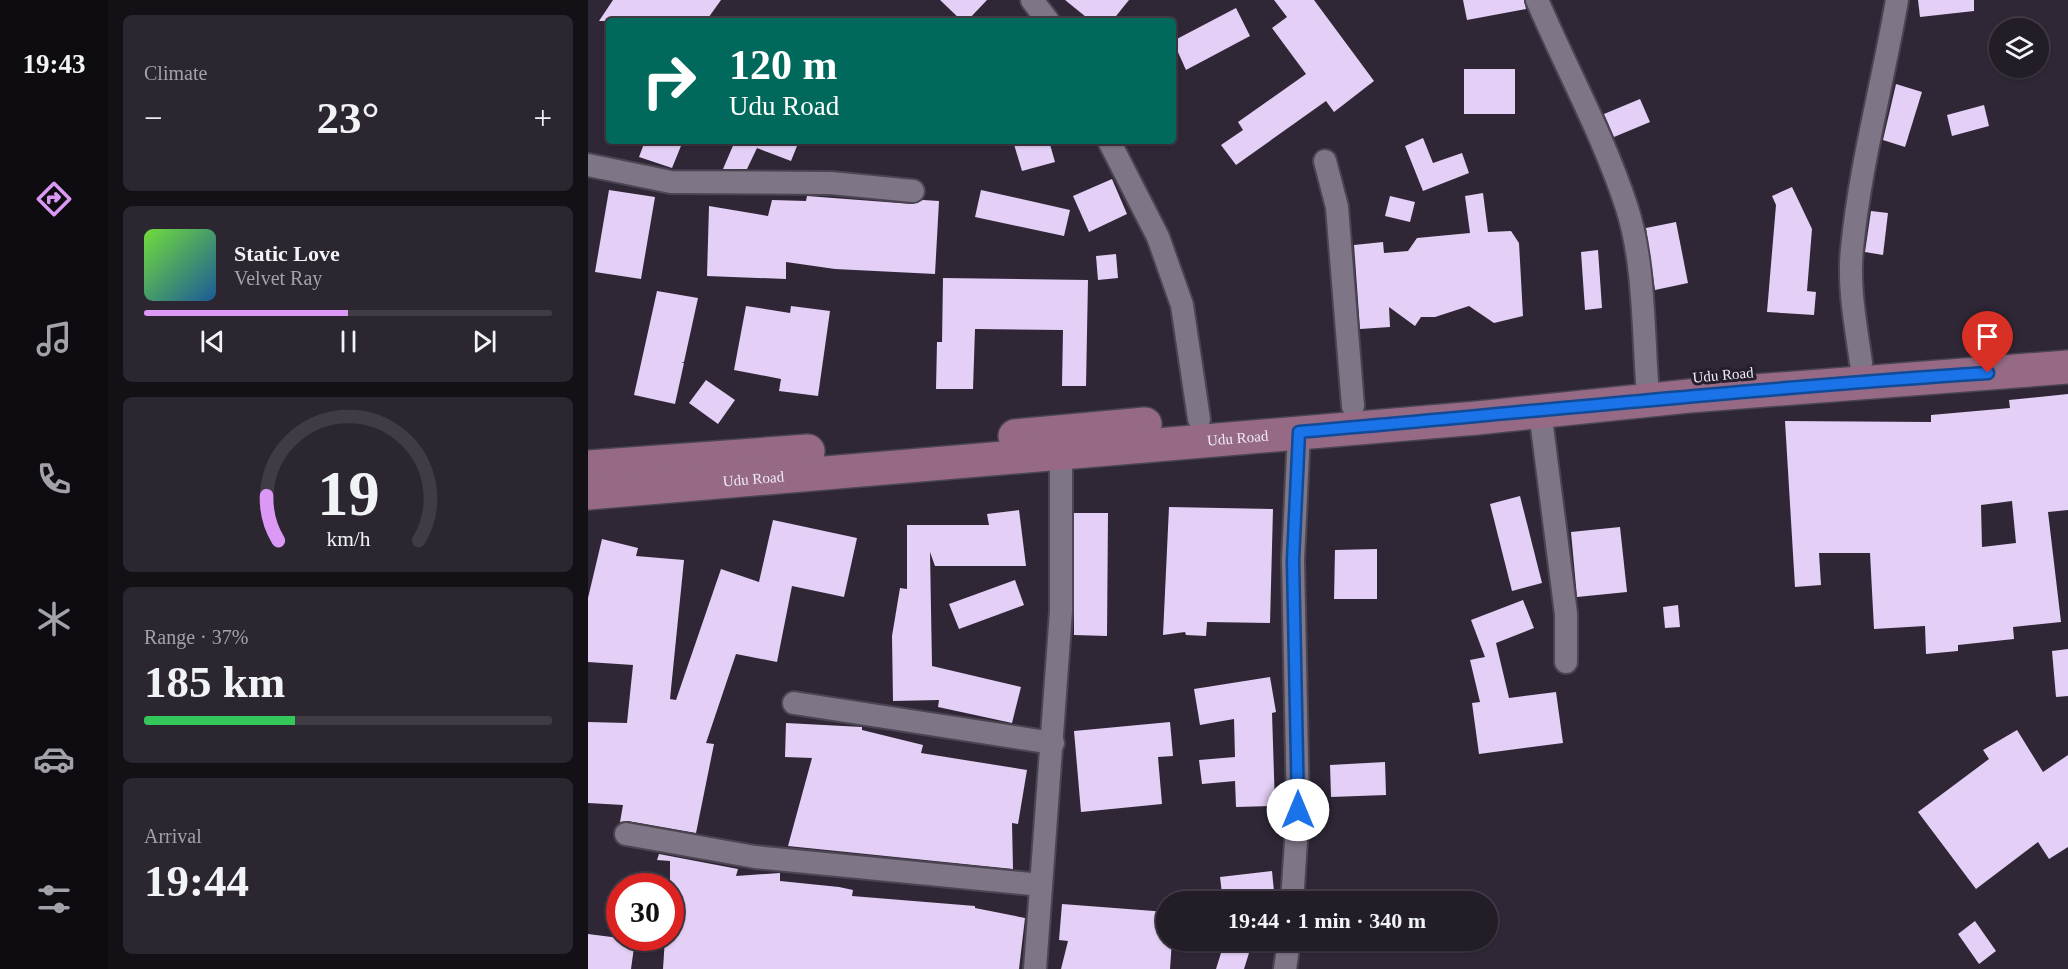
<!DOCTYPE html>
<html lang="en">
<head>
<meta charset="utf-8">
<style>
	:root { --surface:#231d28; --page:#2b2630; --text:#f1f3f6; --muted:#a3a2a8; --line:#403b45; --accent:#db99f5 }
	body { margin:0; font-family:Georgia,serif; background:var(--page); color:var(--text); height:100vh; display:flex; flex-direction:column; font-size:22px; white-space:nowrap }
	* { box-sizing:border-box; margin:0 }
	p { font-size:20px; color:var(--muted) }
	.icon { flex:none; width:33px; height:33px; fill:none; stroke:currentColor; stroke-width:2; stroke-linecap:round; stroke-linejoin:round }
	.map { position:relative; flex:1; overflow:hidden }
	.sheet { display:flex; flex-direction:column; gap:15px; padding:15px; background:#131016; width:480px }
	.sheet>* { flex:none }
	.top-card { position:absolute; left:18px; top:18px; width:570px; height:126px; border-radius:6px; box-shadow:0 2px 4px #0004,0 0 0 2px var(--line); background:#00695c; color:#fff; overflow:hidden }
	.tools { position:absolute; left:1401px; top:18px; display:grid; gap:12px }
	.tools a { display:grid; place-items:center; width:60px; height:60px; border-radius:50%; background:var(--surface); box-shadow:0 2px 4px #0004,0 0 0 2px var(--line); font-size:30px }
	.speed { position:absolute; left:18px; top:873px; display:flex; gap:12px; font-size:30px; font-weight:700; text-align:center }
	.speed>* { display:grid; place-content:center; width:78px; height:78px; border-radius:50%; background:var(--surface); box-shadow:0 2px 4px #0004,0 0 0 2px var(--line); line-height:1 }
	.speed .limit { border:9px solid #d22; background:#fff; color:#111 }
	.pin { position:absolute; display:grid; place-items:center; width:51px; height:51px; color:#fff; margin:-62px -26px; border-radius:50% 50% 50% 0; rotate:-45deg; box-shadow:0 0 6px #0007 }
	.pin .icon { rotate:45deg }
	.me { position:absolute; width:66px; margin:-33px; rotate:0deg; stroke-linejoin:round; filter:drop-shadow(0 0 4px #0008) }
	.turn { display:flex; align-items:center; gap:21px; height:126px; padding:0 24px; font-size:27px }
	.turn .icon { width:78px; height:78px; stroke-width:2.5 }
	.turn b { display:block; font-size:42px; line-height:51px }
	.big { font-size:45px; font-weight:700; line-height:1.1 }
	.sheet .card { flex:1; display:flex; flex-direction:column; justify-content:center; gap:9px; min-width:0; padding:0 21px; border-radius:9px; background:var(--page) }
	.sheet .dial { align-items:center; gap:0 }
	.dial svg { height:156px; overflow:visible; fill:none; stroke:var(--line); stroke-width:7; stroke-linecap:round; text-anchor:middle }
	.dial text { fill:var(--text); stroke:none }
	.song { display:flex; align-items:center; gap:18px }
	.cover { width:72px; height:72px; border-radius:9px; background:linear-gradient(135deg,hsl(100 70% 55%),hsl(210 70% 35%)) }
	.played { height:6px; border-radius:3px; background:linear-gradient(90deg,var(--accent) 50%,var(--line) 50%) }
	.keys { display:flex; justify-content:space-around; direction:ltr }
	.heat { display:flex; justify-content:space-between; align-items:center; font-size:33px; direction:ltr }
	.charge { height:9px; border-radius:4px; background:linear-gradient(90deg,#34c759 37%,var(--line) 0) }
	.trip { position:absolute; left:568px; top:891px; width:342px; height:60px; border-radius:30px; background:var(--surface); box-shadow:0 2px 4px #0004,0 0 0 2px var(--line); font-weight:700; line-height:60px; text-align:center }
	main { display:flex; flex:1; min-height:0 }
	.tabs { display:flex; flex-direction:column; width:108px; justify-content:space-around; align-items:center; background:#0e0c10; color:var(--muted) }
	.tabs .icon { width:42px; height:42px }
	.tabs .selected { color:var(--accent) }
	.tabs b { font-size:27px; color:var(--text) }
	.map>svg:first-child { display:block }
</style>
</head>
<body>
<main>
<nav class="tabs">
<b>19:43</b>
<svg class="icon selected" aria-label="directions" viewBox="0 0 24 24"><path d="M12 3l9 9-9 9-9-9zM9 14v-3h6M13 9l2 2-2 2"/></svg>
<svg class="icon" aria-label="music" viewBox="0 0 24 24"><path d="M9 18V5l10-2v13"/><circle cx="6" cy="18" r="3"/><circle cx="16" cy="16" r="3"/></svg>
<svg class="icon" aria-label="phone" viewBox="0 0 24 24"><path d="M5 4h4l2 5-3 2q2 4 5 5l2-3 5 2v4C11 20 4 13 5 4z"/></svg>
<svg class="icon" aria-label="climate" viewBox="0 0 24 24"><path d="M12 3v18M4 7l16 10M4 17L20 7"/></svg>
<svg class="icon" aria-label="car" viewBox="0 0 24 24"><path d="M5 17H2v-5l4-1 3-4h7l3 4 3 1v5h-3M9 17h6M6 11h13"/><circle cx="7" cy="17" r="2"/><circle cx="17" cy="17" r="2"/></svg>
<svg class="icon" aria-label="filters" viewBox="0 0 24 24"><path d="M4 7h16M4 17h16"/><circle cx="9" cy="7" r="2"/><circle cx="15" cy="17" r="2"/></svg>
</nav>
<section class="sheet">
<div class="card"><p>Climate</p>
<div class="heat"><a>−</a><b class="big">23°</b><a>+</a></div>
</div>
<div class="card">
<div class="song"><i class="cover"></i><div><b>Static Love</b><p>Velvet Ray</p></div></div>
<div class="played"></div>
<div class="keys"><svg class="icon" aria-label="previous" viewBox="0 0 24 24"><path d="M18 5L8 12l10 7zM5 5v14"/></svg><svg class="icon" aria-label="pause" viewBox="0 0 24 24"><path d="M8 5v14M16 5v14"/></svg><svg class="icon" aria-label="next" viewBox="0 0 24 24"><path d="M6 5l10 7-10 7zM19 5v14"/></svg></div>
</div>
<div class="card dial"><svg viewBox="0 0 100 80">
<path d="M14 69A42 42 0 1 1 86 69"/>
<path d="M14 69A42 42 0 0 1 8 46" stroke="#db99f5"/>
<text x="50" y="56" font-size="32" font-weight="700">19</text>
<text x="50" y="72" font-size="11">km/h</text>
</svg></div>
<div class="card"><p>Range · 37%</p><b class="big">185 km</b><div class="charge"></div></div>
<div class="card"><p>Arrival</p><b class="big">19:44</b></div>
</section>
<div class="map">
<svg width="1480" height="969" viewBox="0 0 1480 969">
	<rect width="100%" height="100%" fill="#2f2736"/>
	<g fill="#e4cff6" fill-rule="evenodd">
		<path d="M25 0H133L118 21H11Z"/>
		<path d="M352 0H399L379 21H374Z"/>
		<path d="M477 0H541L524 21H503Z"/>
		<path d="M686 0H726L786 81 746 112 738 101 648 165 633 145 655 130 650 122 718 74 684 28 699 17Z"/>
		<path d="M875 0H936L938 9 879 20Z"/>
		<path d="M1330 0H1386V11L1332 17Z"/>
		<path d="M648 8 662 36 598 70 585 41Z"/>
		<rect x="876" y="69" width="51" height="45"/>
		<path d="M1308 84 1334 92 1317 147 1295 140Z"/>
		<path d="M1052 99 1062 122 1026 137 1016 114Z"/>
		<path d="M1396 105 1401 126 1364 136 1359 115Z"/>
		<path d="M835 138 845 163 874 153 881 173 835 191 817 146Z"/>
		<path d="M57 141H95L84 168 51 157Z"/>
		<path d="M147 141H211L203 161 169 148 159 169H135Z"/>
		<path d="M425 141H461L467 162 434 171Z"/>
		<path d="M524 179 539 214 501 232 485 196Z"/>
		<path d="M1204 187 1224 229 1219 291 1228 292 1226 315 1179 312 1188 205 1184 196Z"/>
		<path d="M21 190 67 197 53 279 7 272Z"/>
		<path d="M393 190 482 210 476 236 387 217Z"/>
		<path d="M895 193 900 232 923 231 931 243 935 316 906 323 881 306 847 317H833L827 326 801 307 802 327 772 329 766 245 795 242 796 253 820 251 829 238 882 233 877 196Z"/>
		<path d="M219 196 324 204 335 200 351 201 347 274 247 269 198 262V279L119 276 121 206 180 216 184 200 218 201Z"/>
		<path d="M802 196 827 202 822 222 797 216Z"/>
		<path d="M1283 211 1300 213 1295 255 1277 252Z"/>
		<path d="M1088 222 1100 283 1067 290 1058 228Z"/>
		<path d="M1010 250 1014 308 997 310 993 252Z"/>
		<path d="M528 254 530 278 510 280 508 256Z"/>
		<path d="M355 278 500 280 498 386H474L475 330 387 329 385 389H348L349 342H354Z"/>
		<path d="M69 291 110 298 96 362H93L96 363 87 404 46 395Z"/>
		<path d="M158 306 202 313 203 306 242 311 230 396 191 391 193 379 146 370Z"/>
		<path d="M118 380 147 400 130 424 101 403Z"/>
		<path d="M1480 394V510L1460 512 1473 622 1425 627 1426 639 1370 645V651L1338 654 1337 626 1286 629 1282 553H1231L1233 585 1207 587 1197 421 1343 422V415L1422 408 1421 400ZM1424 501 1428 543 1394 547 1393 505Z"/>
		<path d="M932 496 954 583 924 591 902 504Z"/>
		<path d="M581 507 685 509 682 623 619 622 618 636 598 635 597 632 575 635Z"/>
		<path d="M431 510 438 566H347L342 552 344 666 433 687 424 723 350 707 351 700 305 701 304 636 312 588 319 589V525H401L399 514Z"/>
		<path d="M486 513H520L519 636 486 635Z"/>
		<path d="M185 520 269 538 256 597 204 586 189 662 148 654 118 743 126 744 108 833 40 821 32 822 35 805 0 803V722L39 723 45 665 0 662V598L14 539 50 548 48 556 96 560 82 699 88 700 133 569 171 582Z"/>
		<path d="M1032 527 1039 592 989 597 983 532Z"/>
		<path d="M789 549V599H746L747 550Z"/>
		<path d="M427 580 436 605 371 629 361 604Z"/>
		<path d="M935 600 946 628 908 643 921 698 968 692 975 743 891 754 884 703 892 702 882 660 897 657 883 620Z"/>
		<path d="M1090 605 1092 627 1077 628 1075 607Z"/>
		<path d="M1480 649V696L1468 697 1464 651Z"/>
		<path d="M682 677 688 712 684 713 687 806 648 807 647 781 614 784 611 760 647 757 646 719 612 725 606 689Z"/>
		<path d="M582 722 585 756 570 757 574 804 493 812 486 731Z"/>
		<path d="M198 723 274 727V730L335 745 333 753 439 770 430 824 424 823 425 869 200 846 224 758 197 757Z"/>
		<path d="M1429 730 1455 772 1480 755V847L1461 859 1450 842 1388 889 1330 812 1401 759 1395 750Z"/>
		<path d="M797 762 798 795 743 797 742 765Z"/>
		<path d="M71 854 150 869 148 876 192 873V881L251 887 265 890 264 896 387 906V908L437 918 431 969H75L77 938H82V861L69 860Z"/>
		<path d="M684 871 687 902H635L632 877Z"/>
		<path d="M474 904 579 912V940H584L582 969H473L480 941 471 940Z"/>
		<path d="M1387 921 1408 951 1391 964 1370 934Z"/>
		<path d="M0 934 47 940 43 969H0Z"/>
		<path d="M637 940H665L656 969H628Z"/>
	</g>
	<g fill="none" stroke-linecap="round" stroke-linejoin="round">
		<g stroke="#4b4551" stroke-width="26">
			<g id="minor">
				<path d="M444 0 460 21"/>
				<path d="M949 0C978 68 1015 135 1038 205 1056 259 1055 325 1059 382"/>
				<path d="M521 141 570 237 594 305 611 419"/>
				<path d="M737 161 749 207 765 406"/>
				<path d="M0 165 83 182 243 183 325 191"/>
				<path d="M1273 363C1268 326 1260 288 1264 249 1272 165 1295 83 1309 0"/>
				<path d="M952 411 978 614V662"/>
				<path d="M206 703 465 743"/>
				<path d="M38 834 167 857 453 885"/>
				<path d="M704 902 710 810 705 560 711 432"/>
				<path d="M447 969 473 611V455"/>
				<path d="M697 969 701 940"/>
			</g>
		</g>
		<g stroke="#4b4551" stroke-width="36">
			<g id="secondary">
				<path d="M427 436 557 424"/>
				<path d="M0 467 220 451"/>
				<path id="s1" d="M0 493 889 418 1101 396 1480 367"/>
			</g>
		</g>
		<use href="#minor" stroke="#7e7587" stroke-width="22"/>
		<use href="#secondary" stroke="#966a84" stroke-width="33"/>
	</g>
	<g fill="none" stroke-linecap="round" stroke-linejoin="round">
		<g stroke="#114b97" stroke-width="15">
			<path id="route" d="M710 810 705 560 711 432C941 412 1170 388 1400 373"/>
		</g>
		<use href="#route" stroke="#1a73e8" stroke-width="10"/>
	</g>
	<g text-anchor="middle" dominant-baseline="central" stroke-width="6" stroke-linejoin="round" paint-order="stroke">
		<g font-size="15" fill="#f0ebf5" stroke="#251e2c">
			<text transform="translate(1135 375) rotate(-5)">Udu Road</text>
			<text stroke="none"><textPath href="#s1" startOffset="652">Udu Road</textPath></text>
			<text stroke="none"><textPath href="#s1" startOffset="166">Udu Road</textPath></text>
		</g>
	</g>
</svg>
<div class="tools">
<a><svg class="icon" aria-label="layers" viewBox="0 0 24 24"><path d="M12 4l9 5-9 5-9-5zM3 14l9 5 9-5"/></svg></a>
</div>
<div class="speed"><div class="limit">30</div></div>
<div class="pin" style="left:1400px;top:373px;background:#d93025"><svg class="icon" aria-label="arrive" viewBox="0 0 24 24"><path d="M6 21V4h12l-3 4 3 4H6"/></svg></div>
<svg class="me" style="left:710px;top:810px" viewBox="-20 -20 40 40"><circle r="19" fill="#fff"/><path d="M0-13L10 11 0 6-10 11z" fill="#1a73e8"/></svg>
<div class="trip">19:44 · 1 min · 340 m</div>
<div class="top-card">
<div class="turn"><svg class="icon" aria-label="right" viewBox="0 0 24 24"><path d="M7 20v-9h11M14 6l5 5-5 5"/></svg><div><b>120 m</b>Udu Road</div></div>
</div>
</div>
</main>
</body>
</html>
